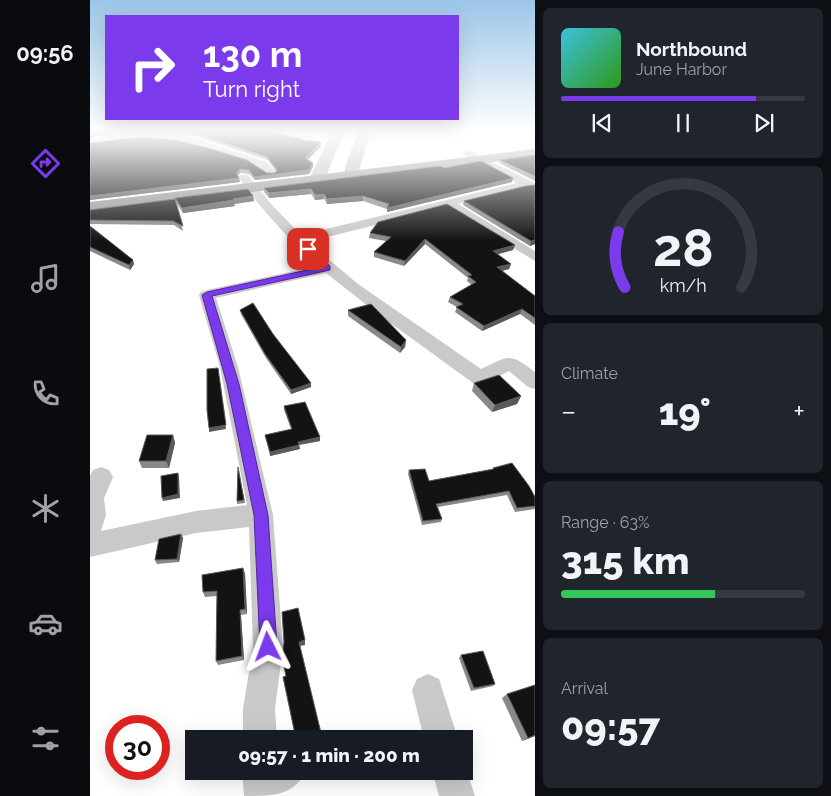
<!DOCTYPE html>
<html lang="en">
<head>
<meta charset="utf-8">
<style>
	:root { --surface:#171b24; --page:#20242c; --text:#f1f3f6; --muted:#9ea1a6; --line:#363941; --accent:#7c3aed }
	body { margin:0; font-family:Raleway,sans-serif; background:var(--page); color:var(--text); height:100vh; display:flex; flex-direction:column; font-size:19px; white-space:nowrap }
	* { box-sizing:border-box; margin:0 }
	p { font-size:16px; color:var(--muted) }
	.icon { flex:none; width:28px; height:28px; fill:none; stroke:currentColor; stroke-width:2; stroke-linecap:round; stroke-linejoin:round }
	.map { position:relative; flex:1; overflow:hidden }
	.side { display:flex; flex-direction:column; gap:8px; padding:8px; background:#0d0f14; width:296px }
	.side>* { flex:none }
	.hud { position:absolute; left:15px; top:15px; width:354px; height:105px; border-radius:0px; box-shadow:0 5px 20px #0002; background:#7c3aed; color:#fff; overflow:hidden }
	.speed { position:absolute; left:15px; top:715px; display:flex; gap:10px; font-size:25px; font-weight:700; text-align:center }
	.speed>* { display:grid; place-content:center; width:65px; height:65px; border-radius:50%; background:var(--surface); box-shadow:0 5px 20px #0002; line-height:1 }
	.speed .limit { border:8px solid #d22; background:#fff; color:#111 }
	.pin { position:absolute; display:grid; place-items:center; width:42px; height:42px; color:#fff; margin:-21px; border-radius:10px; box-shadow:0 2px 8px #0006 }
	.me { position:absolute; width:55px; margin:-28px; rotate:357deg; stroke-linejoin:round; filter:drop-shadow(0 0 4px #0008) }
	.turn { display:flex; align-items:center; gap:18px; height:105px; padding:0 15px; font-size:22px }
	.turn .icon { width:65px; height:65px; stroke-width:2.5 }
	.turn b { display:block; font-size:35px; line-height:42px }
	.big { font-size:38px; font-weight:800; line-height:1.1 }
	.side .tile { flex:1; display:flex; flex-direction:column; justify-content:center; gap:8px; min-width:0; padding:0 18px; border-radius:8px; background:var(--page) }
	.side .dial { align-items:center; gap:0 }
	.dial svg { height:130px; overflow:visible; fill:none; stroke:var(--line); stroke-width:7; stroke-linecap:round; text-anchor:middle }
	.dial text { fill:var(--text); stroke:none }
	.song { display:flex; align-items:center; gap:15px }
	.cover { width:60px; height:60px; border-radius:8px; background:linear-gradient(135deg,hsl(190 70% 55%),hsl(110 70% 35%)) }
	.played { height:5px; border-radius:2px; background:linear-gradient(90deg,var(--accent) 80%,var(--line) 80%) }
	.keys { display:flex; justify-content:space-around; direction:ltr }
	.heat { display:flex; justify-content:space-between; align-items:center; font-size:28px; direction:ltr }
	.charge { height:8px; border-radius:4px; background:linear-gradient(90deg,#34c759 63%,var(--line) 0) }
	.trip { position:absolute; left:95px; top:730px; width:288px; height:50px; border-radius:0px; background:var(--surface); box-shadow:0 5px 20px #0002; font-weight:800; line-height:50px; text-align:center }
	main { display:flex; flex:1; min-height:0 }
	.dock { display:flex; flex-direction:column; width:90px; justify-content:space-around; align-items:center; background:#090b0e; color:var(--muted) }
	.dock .icon { width:35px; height:35px }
	.dock .active { color:var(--accent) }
	.dock b { font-size:22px; color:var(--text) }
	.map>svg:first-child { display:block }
</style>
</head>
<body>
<main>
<nav class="dock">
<b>09:56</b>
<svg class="icon active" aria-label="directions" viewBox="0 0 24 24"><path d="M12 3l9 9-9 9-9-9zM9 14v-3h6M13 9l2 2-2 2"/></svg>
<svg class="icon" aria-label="music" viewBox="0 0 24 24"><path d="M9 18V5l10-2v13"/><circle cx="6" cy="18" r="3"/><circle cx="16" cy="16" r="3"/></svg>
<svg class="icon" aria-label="phone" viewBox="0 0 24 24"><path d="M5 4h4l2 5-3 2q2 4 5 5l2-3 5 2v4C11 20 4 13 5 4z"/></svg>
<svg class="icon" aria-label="climate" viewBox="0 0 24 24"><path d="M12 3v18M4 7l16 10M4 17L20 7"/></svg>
<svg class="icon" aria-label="car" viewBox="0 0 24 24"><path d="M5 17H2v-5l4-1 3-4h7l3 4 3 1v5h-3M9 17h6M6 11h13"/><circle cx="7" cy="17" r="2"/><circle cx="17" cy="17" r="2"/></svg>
<svg class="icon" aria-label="filters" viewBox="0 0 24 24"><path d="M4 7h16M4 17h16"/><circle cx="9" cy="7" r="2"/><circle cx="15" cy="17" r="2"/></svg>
</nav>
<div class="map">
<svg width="445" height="796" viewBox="0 0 445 796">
	<rect width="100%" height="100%" fill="#fff"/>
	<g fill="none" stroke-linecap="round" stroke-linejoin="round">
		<g fill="#c9c9c9" fill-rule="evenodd">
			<path d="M39 130 43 133H75L107 139 177 162 186 173 185 175H177C166 162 152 161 137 155 88 139 51 133 0 145V139Z"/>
			<path d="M231 130H240L250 138 245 141Z"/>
			<path d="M378 150 445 183V188H435L368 204 445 251V261L356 207 218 242 268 284 391 369C420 356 418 352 445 372V389L438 387 419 371C407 377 396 386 383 383L288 314 236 273 126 298 148 367 183 515 193 647 185 709 187 739H153V709L163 647 159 527 106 533 0 557V476L3 470 11 467 19 470 23 477 14 498 16 515 11 531 106 511 157 505 130 367 109 295 111 292 117 290 227 266C198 238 172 210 148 177L150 175H158L182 205 211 235 427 183 374 155 373 153Z"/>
			<path d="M338 674 349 679 368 739H334L322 690 327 679Z"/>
			<path d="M374 762 385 796H349L342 771H374Z"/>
			<path d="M152 771H216C203 796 184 796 154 796Z"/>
		</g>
		<g fill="#b6b6b6" fill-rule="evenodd">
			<path d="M243 130H255L235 179 232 182H222L219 179Z"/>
			<path d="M269 130H281L267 178H257L254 175 256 164Z"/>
		</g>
		<path fill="#939393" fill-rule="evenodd" d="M445 149V157L0 212V202Z"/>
	</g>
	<g fill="#898989">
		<path d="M41 130H171L213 140 231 146 218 160 223 167 219 174 165 180 159 174 150 173 147 176 150 182 0 200V143L177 173H185L186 172 178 160 108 137 75 131H44Z"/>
		<path d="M445 155V181L409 163 410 160Z"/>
		<path d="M354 168 422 182 297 212V209L273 201 237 204 234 199 225 200 221 194 179 198 174 192V188Z"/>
		<path d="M445 185V244L440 246 373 205 374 201Z"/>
		<path d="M163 196 164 201 144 204 145 206 93 213 86 203 85 198Z"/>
		<path d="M85 199 93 231 84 225 0 224V210Z"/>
		<path d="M0 226 43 260 44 264 40 270 0 251Z"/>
		<path d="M280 233 425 245 423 250 408 254 421 264 419 269 411 271 445 296V325L430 314 392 331 365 312 367 307 358 302 360 297 382 285 377 281 378 278 335 244 314 266 284 257V252L296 241 279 238Z"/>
		<path d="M150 310 221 383V387L201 394 176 358 151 314Z"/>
		<path d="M258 310 316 340 315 347 310 353 258 316Z"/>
		<path d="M384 383 431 396 427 404 402 412 382 391Z"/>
		<path d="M194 406 230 437V441L209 445 210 449 180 456 175 435 201 429 194 410Z"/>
		<path d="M83 435 85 443 79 468H52L49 461Z"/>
		<path d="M148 467 155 503 147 504V501Z"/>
		<path d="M403 468 445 497V509L425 512 417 495 348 507 352 519 351 522 332 525 318 474 319 470 339 481 402 469Z"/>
		<path d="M91 534 93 538 89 562 67 564 65 560Z"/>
		<path d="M153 568 155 574 157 614 151 615 154 660 128 665 126 661 127 596 115 597 113 592Z"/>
		<path d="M371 655 405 684 403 686 381 691 369 658Z"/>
		<path d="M445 685V736L432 741 412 698 417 694Z"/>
	</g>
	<g fill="#5a5a5a">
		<path d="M19 130H33L0 138V135Z"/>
		<path d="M231 142V146L215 162V158Z"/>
		<path d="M223 163V167L219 174 165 180 164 177 219 170Z"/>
		<path d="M150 169V173L146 177V173Z"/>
		<path d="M149 178 150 182 0 200V196Z"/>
		<path d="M423 178 422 182 297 212V208Z"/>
		<path d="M221 189V194L179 198V193Z"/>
		<path d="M234 194V199L225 200V195Z"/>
		<path d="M163 196 164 201 144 204 145 206 93 213 92 208Z"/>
		<path d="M273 196V201L237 204V199Z"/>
		<path d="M335 239V244L314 266 315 261Z"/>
		<path d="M445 240V244L440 246 441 241Z"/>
		<path d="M425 245 423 250 402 256 403 251Z"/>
		<path d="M43 260 44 264 40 270 39 265Z"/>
		<path d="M421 264 419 269 405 273 407 267Z"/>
		<path d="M432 309 430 314 392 331 394 326Z"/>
		<path d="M316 340 315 347 310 353 311 347Z"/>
		<path d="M128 368 136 429 119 432V428Z"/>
		<path d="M221 383V387L201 394V390Z"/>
		<path d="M431 396 427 404 402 412 405 405Z"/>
		<path d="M83 435 85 443 79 468 76 461Z"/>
		<path d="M230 437V441L208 445V442Z"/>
		<path d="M209 445 210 449 180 456V452Z"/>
		<path d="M88 473 89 477 90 498 73 501 72 498Z"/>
		<path d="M91 534 93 538 89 562 87 559Z"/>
		<path d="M153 568 155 574 157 614 155 609Z"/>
		<path d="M150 610 151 615 154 660 152 656Z"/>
		<path d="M215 640V645L210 646 209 642Z"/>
		<path d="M231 733V736L223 739H215Z"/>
		<path d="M445 735V736L432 741 438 738Z"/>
	</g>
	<g fill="#131313" stroke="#5a5a5a">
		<path d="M0 130H19L0 135Z"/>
		<path d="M85 130H171L213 139 212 140 231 142 215 158 223 163 219 170 164 177 159 170 150 169 146 173 149 178 0 196V143L52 137 85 140 118 148 157 160 177 173H185L187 170 177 157 107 134Z"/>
		<path d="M445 155V176L410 160Z"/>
		<path d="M391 161 423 178 297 208 299 204 273 196 237 199 234 194 225 195 221 189 179 193 174 188 350 166 354 168Z"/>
		<path d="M445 185V240L441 241 374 201 436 186Z"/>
		<path d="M158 189 163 196 143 199 144 200 92 208 85 198Z"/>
		<path d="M85 199 93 226 83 221 0 220V210Z"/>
		<path d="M357 204 425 245 403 251 421 264 407 267 445 296V318L432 309 394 326 366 307 373 304 360 297 386 282 378 276 382 275 335 239 315 261 284 252 301 237 280 233 288 222Z"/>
		<path d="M0 226 43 260 39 265 0 247Z"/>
		<path d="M163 303 183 334 221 383 201 390 175 354 150 310Z"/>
		<path d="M281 304 316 340 311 347 258 310Z"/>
		<path d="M128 368 136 425 119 428 117 410V369Z"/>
		<path d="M409 375 431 396 405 405 384 383Z"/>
		<path d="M215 402 230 437 208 442 209 445 180 452 175 435 202 429 194 406Z"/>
		<path d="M57 435H83L76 461H49Z"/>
		<path d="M422 463 439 486 445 497V506L427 508 419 491 346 504 352 519 333 521 319 470 335 469 339 481 404 469 403 468Z"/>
		<path d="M148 467 154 500 147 501Z"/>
		<path d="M88 473V494L72 498 71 476Z"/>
		<path d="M91 534 87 559 65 560 69 539Z"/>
		<path d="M153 568 155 609 150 610 152 656 126 661 127 591 113 592 112 575Z"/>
		<path d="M208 608 215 640 209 642 231 733 215 739H206L193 677 196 676 192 658 194 642 192 612Z"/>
		<path d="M393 651 405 684 384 688 371 655Z"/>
		<path d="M445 685V735L438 738 417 694Z"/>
	</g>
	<linearGradient id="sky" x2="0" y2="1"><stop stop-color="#9bc5e8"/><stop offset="0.54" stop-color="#fff"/><stop offset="1" stop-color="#fff" stop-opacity="0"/></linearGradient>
	<rect width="445" height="241" fill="url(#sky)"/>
	<path fill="#7c3aed" stroke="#51269a" d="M218 247 240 266V270L122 296 149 384 178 515 187 647 184 653 178 656 172 653 170 647 164 515 137 384 112 295 117 292 231 267 214 249Z"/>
</svg>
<div class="speed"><div class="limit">30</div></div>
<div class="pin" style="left:218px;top:249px;background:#d93025"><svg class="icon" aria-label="arrive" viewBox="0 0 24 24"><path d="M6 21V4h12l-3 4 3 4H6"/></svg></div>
<svg class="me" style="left:178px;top:647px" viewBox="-20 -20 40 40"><path d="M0-17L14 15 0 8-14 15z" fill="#7c3aed" stroke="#fff" stroke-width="4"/></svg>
<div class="trip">09:57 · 1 min · 200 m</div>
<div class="hud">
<div class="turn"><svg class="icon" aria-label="right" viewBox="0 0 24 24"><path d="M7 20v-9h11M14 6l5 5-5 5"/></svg><div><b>130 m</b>Turn right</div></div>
</div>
</div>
<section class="side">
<div class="tile">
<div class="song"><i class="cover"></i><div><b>Northbound</b><p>June Harbor</p></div></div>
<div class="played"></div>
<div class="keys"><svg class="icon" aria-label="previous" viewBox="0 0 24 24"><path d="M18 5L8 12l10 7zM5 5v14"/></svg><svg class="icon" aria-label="pause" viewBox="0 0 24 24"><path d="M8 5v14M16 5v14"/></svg><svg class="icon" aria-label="next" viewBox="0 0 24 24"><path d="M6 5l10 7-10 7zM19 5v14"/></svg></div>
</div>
<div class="tile dial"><svg viewBox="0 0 100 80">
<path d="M14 69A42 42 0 1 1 86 69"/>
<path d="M14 69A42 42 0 0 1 10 35" stroke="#7c3aed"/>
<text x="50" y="56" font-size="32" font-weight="700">28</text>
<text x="50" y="72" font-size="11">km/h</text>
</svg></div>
<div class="tile"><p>Climate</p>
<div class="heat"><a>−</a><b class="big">19°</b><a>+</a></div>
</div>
<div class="tile"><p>Range · 63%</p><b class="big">315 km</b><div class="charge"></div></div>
<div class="tile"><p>Arrival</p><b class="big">09:57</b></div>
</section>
</main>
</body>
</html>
